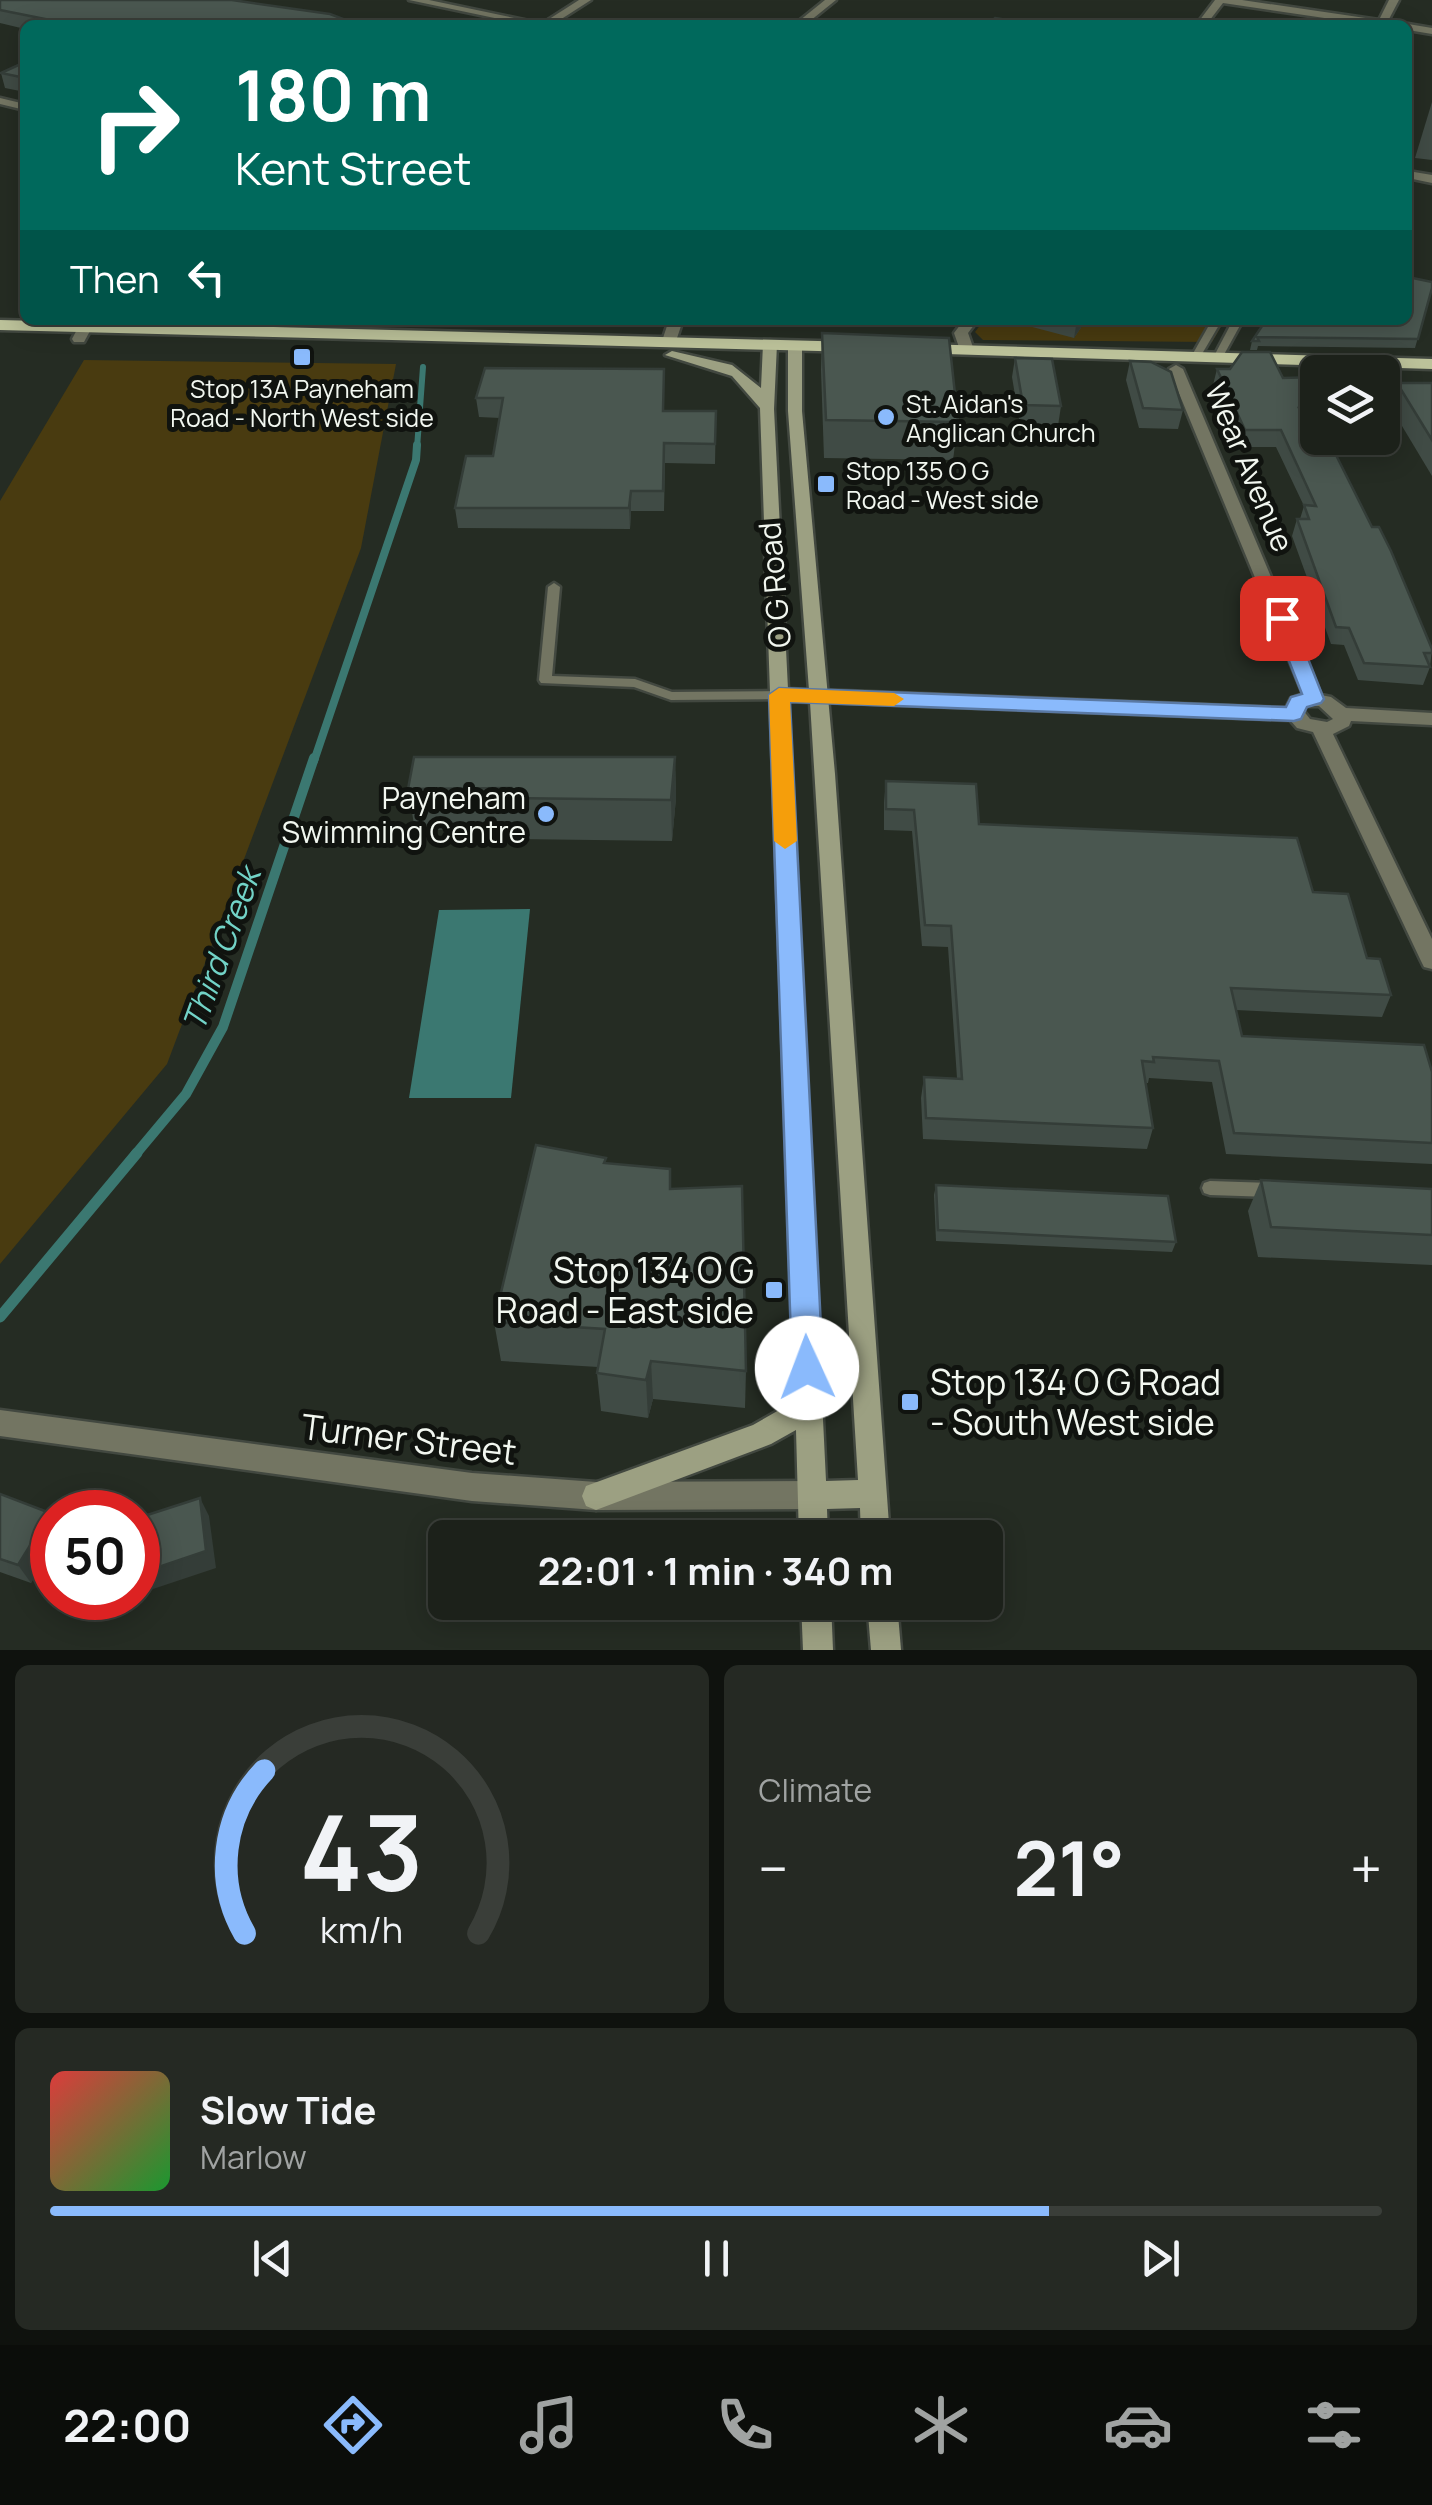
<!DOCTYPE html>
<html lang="en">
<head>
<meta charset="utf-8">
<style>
	:root { --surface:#1c211a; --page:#252923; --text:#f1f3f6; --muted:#a0a3a2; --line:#3a3e39; --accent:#8abafc }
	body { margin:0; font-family:Manrope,sans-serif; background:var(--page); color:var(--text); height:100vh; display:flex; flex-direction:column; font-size:38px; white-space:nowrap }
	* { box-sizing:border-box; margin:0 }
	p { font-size:32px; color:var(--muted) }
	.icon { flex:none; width:55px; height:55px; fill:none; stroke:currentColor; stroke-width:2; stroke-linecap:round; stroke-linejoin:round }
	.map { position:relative; height:1650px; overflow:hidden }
	.side { display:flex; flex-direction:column; gap:15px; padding:15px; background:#0f120e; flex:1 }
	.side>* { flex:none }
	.hud { position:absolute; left:20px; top:20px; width:1392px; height:305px; border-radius:15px; box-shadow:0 5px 25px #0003,0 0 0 2px var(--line); background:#00695c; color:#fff; overflow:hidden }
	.buttons { position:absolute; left:1300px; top:355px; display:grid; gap:20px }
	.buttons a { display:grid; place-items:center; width:100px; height:100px; border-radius:15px; background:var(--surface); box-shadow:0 5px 25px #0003,0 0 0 2px var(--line); font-size:50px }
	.speed { position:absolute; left:30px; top:1490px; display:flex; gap:20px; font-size:50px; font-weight:700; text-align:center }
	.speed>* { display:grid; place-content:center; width:130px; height:130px; border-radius:50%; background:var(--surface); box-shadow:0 5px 25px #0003,0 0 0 2px var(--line); line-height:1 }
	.speed .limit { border:15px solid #d22; background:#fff; color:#111 }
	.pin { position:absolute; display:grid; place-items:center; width:85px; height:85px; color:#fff; margin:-42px; border-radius:20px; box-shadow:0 5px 15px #0006 }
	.me { position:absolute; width:110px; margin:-55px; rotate:358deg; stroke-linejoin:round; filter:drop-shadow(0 0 8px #0008) }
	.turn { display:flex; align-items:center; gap:35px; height:210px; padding:0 50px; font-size:45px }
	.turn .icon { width:130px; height:130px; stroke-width:2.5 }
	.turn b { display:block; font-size:70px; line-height:85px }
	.then { display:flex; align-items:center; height:95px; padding:0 50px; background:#0003; gap:20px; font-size:38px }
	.big { font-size:75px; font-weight:700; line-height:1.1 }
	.side .card { flex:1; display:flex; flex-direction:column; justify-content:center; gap:15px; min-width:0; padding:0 35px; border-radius:15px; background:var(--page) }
	.side .dial { align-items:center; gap:0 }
	.dial svg { height:260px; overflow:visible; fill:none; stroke:var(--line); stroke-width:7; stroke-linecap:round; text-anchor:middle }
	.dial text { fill:var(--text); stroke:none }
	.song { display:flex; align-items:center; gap:30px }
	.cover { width:120px; height:120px; border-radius:15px; background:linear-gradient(135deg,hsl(0 70% 55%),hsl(130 70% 35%)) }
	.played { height:10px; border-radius:5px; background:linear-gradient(90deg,var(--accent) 75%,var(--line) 75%) }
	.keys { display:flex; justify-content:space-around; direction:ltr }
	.heat { display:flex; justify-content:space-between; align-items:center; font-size:55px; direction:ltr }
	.side .tiles { flex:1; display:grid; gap:15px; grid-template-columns:1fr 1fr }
	.card:last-child { grid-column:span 2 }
	.trip { position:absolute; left:428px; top:1520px; width:575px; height:100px; border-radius:15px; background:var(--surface); box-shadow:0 5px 25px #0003,0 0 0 2px var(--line); font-weight:700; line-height:100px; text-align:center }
	.dock { display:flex; height:160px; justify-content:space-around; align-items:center; background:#0b0d0a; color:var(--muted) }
	.dock .icon { width:70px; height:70px }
	.dock .on { color:var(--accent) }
	.dock b { font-size:45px; color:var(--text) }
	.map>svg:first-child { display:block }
</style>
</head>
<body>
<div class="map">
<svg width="1432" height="1650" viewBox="0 0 1432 1650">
	<rect width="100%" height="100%" fill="#252c23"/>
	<g fill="#493b10">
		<path d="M984 320H1225L1212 342 983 340 975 332Z"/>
		<path d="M84 360 396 364 361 548 167 1064 0 1264V501Z"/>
	</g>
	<path fill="#3b7871" d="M530 909 511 1098H409L439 910Z"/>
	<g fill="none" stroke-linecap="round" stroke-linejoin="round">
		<path stroke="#3b7871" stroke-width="6" d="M417 448 423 367"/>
		<path stroke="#3b7871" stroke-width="8" d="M314 761 416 460 417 445"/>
		<path stroke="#3b7871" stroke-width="10" d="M135 1155 186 1094 223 1027 314 758"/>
		<path stroke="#3b7871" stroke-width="11" d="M0 1317 137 1153"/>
		<g stroke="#424840" stroke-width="5">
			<g id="service">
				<path d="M1212 320H1222L1199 359H1193L1191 357Z"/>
				<path d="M1233 320H1243L1221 360H1215L1213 358Z"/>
				<path d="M554 583 560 587 552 676 635 679 672 692 779 691 785 695 779 699 671 700 634 687 541 683 539 680 548 587Z"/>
				<path d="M1210 1181 1271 1183 1277 1185 1279 1190 1277 1195 1271 1197 1210 1195 1204 1193 1202 1188 1204 1183Z"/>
			</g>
		</g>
		<g stroke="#424840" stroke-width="5">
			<g id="minor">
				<path d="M409 0H429L543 24 528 25Z"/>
				<path d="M579 0H591L552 25 543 23Z"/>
				<path d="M825 0H836L805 25H794Z"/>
				<path d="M1215 0H1242L1379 20 1389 0H1399L1388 21 1397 25H1372L1223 3 1206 25H1196Z"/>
				<path d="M1408 24 1432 28V34L1408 30V25H1404Z"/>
				<path d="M0 98 25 104V110L0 104Z"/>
				<path d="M1408 171 1432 175V183L1408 178Z"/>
				<path d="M82 320H96L84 342H74L72 339Z"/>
				<path d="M669 320H683L676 341 669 345 662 341Z"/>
				<path d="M964 320H978L968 333 974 350 967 354 960 350 954 333Z"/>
				<path d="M1176 365 1183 369 1321 695 1331 697 1346 708 1432 713V725L1351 721 1349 726 1333 734 1432 939V969L1424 967 1421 961 1313 732 1297 728 1290 720 819 702 810 696 819 690 1286 708 1291 698 1303 694 1169 369ZM1305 706H1319L1333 719 1327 722 1310 719 1303 710Z"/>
				<path d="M0 1410 472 1473 596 1482 812 1481 822 1485 826 1495 822 1505 812 1509 596 1510 472 1501 0 1436Z"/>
			</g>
		</g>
		<g stroke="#424840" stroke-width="5">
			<g id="secondary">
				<path d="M770 340 777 344 774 409 788 689 809 690 788 411V345L795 341 802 345V411L835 774 890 1538H861L860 1508 827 1509 828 1538H799L796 1430 771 1444 596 1510 586 1506 582 1496 586 1486 753 1425 795 1401 760 408 732 376 665 355 672 351 732 365 761 388 763 344ZM788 701 810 702 858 1480 826 1481Z"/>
				<path d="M801 1602H831L833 1650H803Z"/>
				<path d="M867 1602H897L901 1650H871Z"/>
			</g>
		</g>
		<g stroke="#424840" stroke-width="5">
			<g id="primary">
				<path d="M0 320 855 342 864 347 855 352 0 330Z"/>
				<path d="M920 344 1432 359V369L914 353 911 349Z"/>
			</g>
		</g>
		<use href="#service" fill="#737562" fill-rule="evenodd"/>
		<use href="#minor" fill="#737562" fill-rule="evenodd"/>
		<use href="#secondary" fill="#9ca082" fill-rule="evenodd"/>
		<use href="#primary" fill="#bcc29a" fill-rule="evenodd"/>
	</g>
	<g fill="#404b45">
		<path d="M0 0 356 24 376 25H25V29L0 23Z"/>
		<path d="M25 62V92L5 88 1 73Z"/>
		<path d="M1432 102V160L1415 158Z"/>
		<path d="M1432 288 1415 348 1258 346 1257 350H1250L1252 341 1266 320H1408Z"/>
		<path d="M1018 320H1086L1074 338 1017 323Z"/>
		<path d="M822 333 958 422 953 460 824 458 821 370Z"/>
		<path d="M1015 358 1061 406 1058 426 1020 425 1012 377Z"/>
		<path d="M1130 361 1183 410 1178 429 1139 428 1126 380Z"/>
		<path d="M664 369V411H716L715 464 665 463 664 511H631L630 529 458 528 455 508 493 456 500 418 479 417 476 398Z"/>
		<path d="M1217 369 1283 378 1318 377V424H1307L1432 649 1430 667 1423 685 1358 680 1344 645 1331 644 1292 536 1297 519H1300L1304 506 1276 447H1241L1213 385Z"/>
		<path d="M1397 383H1432V476L1390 406Z"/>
		<path d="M1382 398 1388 407 1382 423Z"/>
		<path d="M675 757 676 798 672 841 515 839 514 829 415 830 408 789Z"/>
		<path d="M886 781 979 824 1313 892 1367 958 1391 995 1382 1017 1236 1010 1242 1036 1432 1072V1164L1226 1154 1212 1082 1149 1078 1148 1083H1145L1153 1128 1147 1149 923 1139 921 1098 924 1077 957 1078 948 947 922 946 912 831 884 830V802Z"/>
		<path d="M606 1164 671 1189 746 1371 745 1408 653 1399 648 1418 601 1411 597 1373 598 1367 501 1361 494 1322Z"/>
		<path d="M1261 1180 1432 1189V1265L1258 1257 1248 1211Z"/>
		<path d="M936 1185 1176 1242 1172 1252 936 1241 934 1195Z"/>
		<path d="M0 1494 52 1516V1546L31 1583 0 1572Z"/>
	</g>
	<g fill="#343d38">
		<path d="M1077 320H1086L1074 338Z"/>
		<path d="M631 491V511L630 529 629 508Z"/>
		<path d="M675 757 676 798 672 841 671 800Z"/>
		<path d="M651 1361 653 1399 648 1418 646 1380Z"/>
		<path d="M200 1498 209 1516 216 1568 138 1594V1574Z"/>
		<path d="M50 1513 52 1516V1546L31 1583 18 1565Z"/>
		<path d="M88 1598H128L95 1609Z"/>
	</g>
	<g fill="#4a5750" stroke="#343d38" stroke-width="2.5">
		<path d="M0 0H232L330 14 356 24 365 21 376 25H75L0 10Z"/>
		<path d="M995 18 1039 25H987Z"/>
		<path d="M25 62V78L1 73Z"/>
		<path d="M1408 277 1432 282V288L1418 339 1257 337 1259 341H1252L1266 320H1408Z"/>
		<path d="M822 333 949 338 958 422 826 420Z"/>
		<path d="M1242 352H1270L1283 378 1318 377V408H1299L1323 453H1335L1372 527H1379L1391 551 1432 649V653H1424L1430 667 1364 663 1349 628 1336 627 1297 519H1309L1304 505 1316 506 1281 430H1245L1217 369H1230Z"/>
		<path d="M1015 358 1052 359 1061 406 1023 405Z"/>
		<path d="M1130 361 1151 362 1171 372 1183 410 1143 408Z"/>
		<path d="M485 368 664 369 663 411H716L715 444 664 443 663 491H631L629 508H455L466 456H493L503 398H476Z"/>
		<path d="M1397 383H1432V440Z"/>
		<path d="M414 757H675L671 800 510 798 511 788 408 789Z"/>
		<path d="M886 781 976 784 979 824 1297 838 1313 892 1348 894 1367 958 1380 959 1391 995 1231 988 1242 1036 1424 1045 1432 1072V1143L1234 1133 1219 1061 1153 1057 1154 1062 1142 1061 1153 1128 926 1118 924 1077 962 1079 951 926 925 925 914 810 886 809Z"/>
		<path d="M536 1145 606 1158 604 1163 670 1169V1189L742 1186 746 1371 651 1361 646 1380 597 1373 605 1329 494 1322Z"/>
		<path d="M1261 1180 1432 1189V1235L1271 1227Z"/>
		<path d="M936 1185 1168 1196 1176 1242 938 1230Z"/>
		<path d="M0 1494 50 1513 18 1565 0 1559Z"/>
		<path d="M200 1498 206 1551 138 1574V1518Z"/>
	</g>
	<path fill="#8abafc" stroke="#5a79a4" stroke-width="2.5" d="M1282 612 1292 618 1324 699 1321 703 1307 707 1301 719 1294 721 790 702 823 1368 818 1378 807 1382 796 1378 792 1368 769 695 779 688 1286 707 1291 697 1302 694 1272 618Z"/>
	<path fill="#f59e0b" d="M779 688 894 693 904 699 894 706 790 702 797 841 785 849 774 841 769 695Z"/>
	<g fill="#8abafc" stroke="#10130f" stroke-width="4">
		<rect x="292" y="347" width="20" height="20" rx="5"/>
		<circle cx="886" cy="417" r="10"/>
		<rect x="816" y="474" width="20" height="20" rx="5"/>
		<circle cx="546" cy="814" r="10"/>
		<rect x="764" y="1280" width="20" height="20" rx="5"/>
		<rect x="900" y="1392" width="20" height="20" rx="5"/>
	</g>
	<g text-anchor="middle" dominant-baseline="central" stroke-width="10" stroke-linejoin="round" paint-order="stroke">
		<g font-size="25" fill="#f2f7f0" stroke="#10130f" text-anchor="start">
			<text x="302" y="388" text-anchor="middle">Stop 13A Payneham<tspan x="302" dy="29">Road - North West side</tspan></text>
			<text x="906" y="403">St. Aidan's<tspan x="906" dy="29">Anglican Church</tspan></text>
			<text x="846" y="470">Stop 135 O G<tspan x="846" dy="29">Road - West side</tspan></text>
		</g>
		<g font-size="30" fill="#f2f7f0" stroke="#10130f">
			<text transform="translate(1250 467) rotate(67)">Wear Avenue</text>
			<text transform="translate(774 585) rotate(-95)">O G Road</text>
		</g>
		<g font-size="30" fill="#f2f7f0" stroke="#10130f" text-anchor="end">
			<text x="526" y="797">Payneham<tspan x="526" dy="34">Swimming Centre</tspan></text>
		</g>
		<g font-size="32" font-style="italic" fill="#72d3c7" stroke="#10130f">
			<text transform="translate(221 949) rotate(-70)">Third Creek</text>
		</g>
		<g font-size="35" fill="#f2f7f0" stroke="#10130f" text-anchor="end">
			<text x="754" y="1270">Stop 134 O G<tspan x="754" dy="40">Road - East side</tspan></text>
			<text x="930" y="1382" text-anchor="start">Stop 134 O G Road<tspan x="930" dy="40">- South West side</tspan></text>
		</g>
		<g font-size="35" fill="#f2f7f0" stroke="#10130f">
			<text transform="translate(409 1439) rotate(7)">Turner Street</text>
		</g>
	</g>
</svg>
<div class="buttons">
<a><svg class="icon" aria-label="layers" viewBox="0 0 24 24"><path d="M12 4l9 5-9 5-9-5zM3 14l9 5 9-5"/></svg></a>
</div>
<div class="speed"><div class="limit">50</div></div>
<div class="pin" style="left:1282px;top:618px;background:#d93025"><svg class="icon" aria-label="arrive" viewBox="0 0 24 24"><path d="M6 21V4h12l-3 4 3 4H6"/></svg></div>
<svg class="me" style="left:807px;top:1368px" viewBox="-20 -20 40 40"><circle r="19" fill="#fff"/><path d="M0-13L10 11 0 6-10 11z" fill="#8abafc"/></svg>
<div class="trip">22:01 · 1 min · 340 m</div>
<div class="hud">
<div class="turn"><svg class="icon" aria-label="right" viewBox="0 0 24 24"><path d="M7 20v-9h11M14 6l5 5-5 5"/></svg><div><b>180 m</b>Kent Street</div></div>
<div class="then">Then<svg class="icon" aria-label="left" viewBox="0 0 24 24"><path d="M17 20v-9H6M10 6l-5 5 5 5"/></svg></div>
</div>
</div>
<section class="side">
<div class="tiles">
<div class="card dial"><svg viewBox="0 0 100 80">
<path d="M14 69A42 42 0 1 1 86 69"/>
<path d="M14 69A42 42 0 0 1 20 19" stroke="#8abafc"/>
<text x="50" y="56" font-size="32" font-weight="700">43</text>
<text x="50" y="72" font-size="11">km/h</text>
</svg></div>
<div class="card"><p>Climate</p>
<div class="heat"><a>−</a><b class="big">21°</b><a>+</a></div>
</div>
<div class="card">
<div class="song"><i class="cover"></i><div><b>Slow Tide</b><p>Marlow</p></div></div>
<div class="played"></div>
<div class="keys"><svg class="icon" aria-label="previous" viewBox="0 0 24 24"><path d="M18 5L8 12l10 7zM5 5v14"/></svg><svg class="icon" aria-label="pause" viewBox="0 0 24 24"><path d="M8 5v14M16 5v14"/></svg><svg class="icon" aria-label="next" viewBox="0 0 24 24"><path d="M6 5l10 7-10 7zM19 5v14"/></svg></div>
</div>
</div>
</section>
<nav class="dock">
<b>22:00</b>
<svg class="icon on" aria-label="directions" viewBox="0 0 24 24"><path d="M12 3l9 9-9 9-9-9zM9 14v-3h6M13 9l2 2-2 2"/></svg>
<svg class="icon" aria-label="music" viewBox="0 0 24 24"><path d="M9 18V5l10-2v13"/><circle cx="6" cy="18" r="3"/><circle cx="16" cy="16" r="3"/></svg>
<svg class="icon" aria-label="phone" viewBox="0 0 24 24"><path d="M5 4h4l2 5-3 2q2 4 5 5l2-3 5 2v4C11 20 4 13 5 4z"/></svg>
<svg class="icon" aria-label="climate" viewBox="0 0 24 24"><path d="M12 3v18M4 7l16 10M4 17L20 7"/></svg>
<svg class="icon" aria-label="car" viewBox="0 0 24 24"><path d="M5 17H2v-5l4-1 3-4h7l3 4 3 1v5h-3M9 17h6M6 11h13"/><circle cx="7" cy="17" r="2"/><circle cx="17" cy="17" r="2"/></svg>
<svg class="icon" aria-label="filters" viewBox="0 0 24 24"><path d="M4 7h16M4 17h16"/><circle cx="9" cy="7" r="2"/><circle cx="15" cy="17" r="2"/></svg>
</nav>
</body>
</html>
